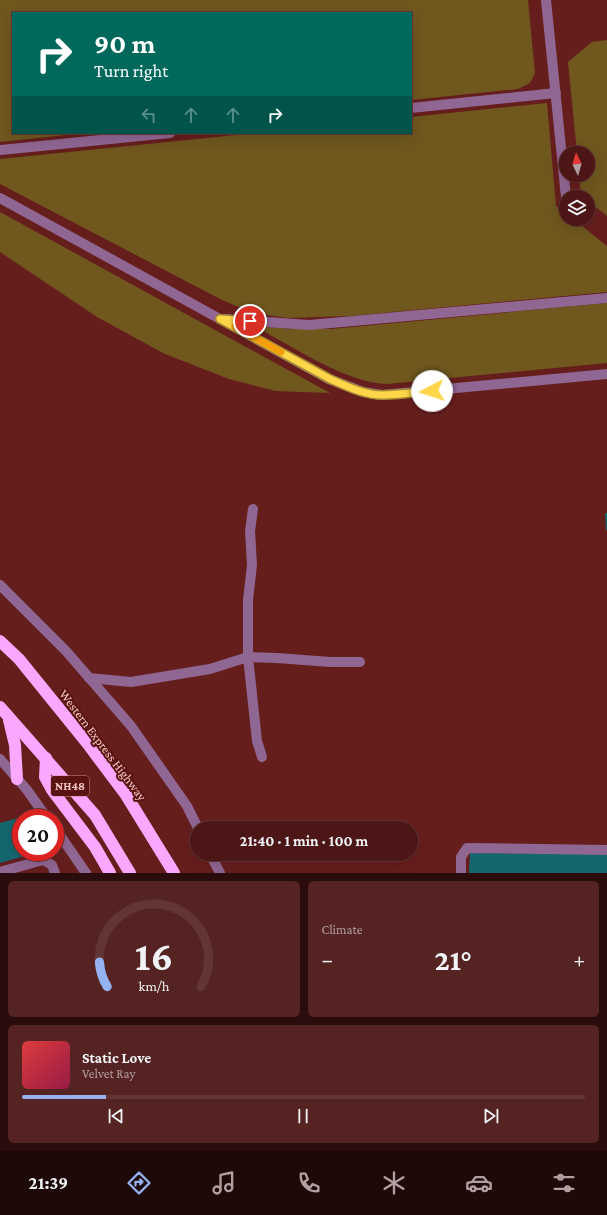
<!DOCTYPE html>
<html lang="en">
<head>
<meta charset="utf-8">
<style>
	:root { --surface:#4c1616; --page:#562323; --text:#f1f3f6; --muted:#b29fa1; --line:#633535; --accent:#95b2f1 }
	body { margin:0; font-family:"Crimson Pro",serif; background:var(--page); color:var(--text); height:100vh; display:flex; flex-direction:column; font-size:15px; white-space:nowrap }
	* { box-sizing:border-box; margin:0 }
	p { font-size:13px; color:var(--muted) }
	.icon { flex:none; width:22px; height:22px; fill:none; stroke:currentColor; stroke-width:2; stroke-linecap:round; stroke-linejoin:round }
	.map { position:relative; height:873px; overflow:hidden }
	.drawer { display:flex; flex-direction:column; gap:8px; padding:8px; background:#2a0c0c; flex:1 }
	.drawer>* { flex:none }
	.hud { position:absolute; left:12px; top:12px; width:400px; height:122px; border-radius:0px; box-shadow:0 4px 16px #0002,0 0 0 1px var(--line); background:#00695c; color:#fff; overflow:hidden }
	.needle { width:26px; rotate:355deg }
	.controls { position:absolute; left:559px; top:146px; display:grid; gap:8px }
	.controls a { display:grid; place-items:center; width:36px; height:36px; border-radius:50%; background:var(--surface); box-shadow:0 4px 16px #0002,0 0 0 1px var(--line); font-size:20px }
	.speed { position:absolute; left:12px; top:809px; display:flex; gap:8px; font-size:20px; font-weight:700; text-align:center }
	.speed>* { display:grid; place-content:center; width:52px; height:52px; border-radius:50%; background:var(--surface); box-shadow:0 4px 16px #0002,0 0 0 1px var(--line); line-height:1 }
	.speed .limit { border:6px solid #d22; background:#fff; color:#111 }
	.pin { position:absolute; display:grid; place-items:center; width:34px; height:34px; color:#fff; margin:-17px; border:2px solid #fff; border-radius:50%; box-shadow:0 1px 4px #0007 }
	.me { position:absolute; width:44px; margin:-22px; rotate:265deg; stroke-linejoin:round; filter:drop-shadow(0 0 3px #0008) }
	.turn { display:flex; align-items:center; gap:14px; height:84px; padding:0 16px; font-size:18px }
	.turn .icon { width:52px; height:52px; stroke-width:2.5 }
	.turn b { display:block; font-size:28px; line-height:34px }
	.lanes { display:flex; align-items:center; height:38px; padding:0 16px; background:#0003; justify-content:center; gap:20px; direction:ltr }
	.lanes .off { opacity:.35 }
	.big { font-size:30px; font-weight:700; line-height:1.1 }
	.drawer .card { flex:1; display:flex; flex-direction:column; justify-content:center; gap:6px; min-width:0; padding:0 14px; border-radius:6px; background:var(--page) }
	.drawer .dial { align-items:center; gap:0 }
	.dial svg { height:104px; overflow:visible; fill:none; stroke:var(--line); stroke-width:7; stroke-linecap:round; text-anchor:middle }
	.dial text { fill:var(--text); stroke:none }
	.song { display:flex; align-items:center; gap:12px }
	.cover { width:48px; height:48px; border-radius:6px; background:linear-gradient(135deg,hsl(0 70% 55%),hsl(340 70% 35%)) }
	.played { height:4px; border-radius:2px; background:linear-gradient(90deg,var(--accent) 15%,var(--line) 15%) }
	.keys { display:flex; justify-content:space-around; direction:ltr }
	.heat { display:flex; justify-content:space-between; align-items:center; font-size:22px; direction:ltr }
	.drawer .tiles { flex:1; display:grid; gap:8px; grid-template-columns:1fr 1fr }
	.card:last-child { grid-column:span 2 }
	.trip { position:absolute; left:190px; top:821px; width:228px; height:40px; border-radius:20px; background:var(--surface); box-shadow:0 4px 16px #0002,0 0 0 1px var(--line); font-weight:700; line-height:40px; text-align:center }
	.dock { display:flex; height:64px; justify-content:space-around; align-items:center; background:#1e0909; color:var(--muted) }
	.dock .icon { width:28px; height:28px }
	.dock .selected { color:var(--accent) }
	.dock b { font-size:18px; color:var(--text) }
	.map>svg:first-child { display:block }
</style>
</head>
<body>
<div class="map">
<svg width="607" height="873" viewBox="0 0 607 873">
	<rect width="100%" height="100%" fill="#661e1d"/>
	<g fill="#6f571e">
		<path d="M0 0H528L535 73 530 83 518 89 411 100V13H13V133H85L0 142Z"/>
		<path d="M607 40V216L588 201V197H582L581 196 579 175H588V153H577L568 62 592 42Z"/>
		<path d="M547 103 556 206 566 214V219H573L607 246V292L350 316 288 318 253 313 222 300 0 184V159L257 133H411V117Z"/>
		<path d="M0 212 330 393 275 391 229 379 165 354 97 317 0 252Z"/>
		<path d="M607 303V363L387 384C348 384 290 345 254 326L292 329H331Z"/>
	</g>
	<g fill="#14676f">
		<path d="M605 513H607V530H606Z"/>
		<path d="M18 818 21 831V852H27L28 855 0 863V823Z"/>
		<path d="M470 853 607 854V873H469Z"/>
	</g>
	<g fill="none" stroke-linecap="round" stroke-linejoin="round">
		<g stroke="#906692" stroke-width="10">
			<path d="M546 0 566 197"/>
			<path d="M411 108 556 93"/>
			<path d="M1 150 170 133"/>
			<path d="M0 198 329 379 363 392 382 395 607 374"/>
			<path d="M224 319 309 325 607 298"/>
			<path d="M253 509 250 531 252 565 248 600V657L257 741 262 757"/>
			<path d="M0 585 66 651 131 726 187 806 198 828"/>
			<path d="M89 678 131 682 210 669 248 657 277 658 330 662H360"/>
			<path d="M0 759 27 790 47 818"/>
			<path d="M55 828 86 873"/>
			<path d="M210 854 220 873"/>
			<path d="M0 872 43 860 52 865 55 873"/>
			<path d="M461 873V857L467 848 607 850"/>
		</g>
		<g stroke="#faa7fe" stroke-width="12">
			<path d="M0 641 19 659 87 743 126 795 174 873"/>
			<path d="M0 707 95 815 130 873"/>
			<path d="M9 720 15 745 17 779"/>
			<path d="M46 758 45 777 52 790 95 847 110 873"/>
		</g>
	</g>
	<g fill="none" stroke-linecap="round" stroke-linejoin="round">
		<g stroke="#a68a30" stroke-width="10">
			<path id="route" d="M250 321 220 319 330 379C346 386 364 395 383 395 399 395 416 392 432 391"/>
		</g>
		<use href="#route" stroke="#ffd54a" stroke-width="7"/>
		<path stroke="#f59e0b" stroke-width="7" d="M235 327 281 352"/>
	</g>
	<g text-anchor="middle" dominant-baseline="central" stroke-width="4" stroke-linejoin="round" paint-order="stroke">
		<rect fill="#5a1212" stroke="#c5908c" stroke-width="1" x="51" y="776" width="38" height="20" rx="3"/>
		<g font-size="12" font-weight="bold" fill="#f3c6c1">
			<text x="70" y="786">NH48</text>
		</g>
		<g font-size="13" fill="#f3c6c1" stroke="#5a1212">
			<text transform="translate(103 745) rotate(53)">Western Express Highway</text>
		</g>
	</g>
</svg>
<div class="controls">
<a><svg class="needle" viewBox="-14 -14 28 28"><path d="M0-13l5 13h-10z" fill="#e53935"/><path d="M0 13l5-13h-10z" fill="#b29fa1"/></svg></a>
<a><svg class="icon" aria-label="layers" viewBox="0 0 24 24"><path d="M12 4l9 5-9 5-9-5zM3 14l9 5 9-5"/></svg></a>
</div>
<div class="speed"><div class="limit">20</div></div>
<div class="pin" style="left:250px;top:321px;background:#d93025"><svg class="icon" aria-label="arrive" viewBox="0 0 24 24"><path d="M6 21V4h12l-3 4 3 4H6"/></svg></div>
<svg class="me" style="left:432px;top:391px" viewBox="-20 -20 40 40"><circle r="19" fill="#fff"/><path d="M0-13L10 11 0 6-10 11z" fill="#ffd54a"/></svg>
<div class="trip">21:40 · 1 min · 100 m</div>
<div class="hud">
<div class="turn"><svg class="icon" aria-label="right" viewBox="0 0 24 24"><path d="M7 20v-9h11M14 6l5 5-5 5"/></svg><div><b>90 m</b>Turn right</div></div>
<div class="lanes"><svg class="icon off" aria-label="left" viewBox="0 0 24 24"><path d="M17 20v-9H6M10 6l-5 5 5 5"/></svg><svg class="icon off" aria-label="ahead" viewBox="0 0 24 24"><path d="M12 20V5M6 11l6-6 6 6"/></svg><svg class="icon off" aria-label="ahead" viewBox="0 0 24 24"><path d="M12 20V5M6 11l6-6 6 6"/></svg><svg class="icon" aria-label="right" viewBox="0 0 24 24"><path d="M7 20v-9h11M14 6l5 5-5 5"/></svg></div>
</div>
</div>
<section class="drawer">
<div class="tiles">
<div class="card dial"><svg viewBox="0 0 100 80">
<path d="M14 69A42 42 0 1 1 86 69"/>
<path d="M14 69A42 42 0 0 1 8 50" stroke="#95b2f1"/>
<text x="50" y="56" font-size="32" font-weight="700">16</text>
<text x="50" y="72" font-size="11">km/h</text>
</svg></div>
<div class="card"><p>Climate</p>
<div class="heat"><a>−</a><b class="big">21°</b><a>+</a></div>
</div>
<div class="card">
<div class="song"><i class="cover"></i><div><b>Static Love</b><p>Velvet Ray</p></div></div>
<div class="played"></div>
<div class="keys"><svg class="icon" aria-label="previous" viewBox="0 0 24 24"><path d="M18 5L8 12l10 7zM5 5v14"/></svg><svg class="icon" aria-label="pause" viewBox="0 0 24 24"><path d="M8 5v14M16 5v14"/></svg><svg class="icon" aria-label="next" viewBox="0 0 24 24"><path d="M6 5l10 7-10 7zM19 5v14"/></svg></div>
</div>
</div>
</section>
<nav class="dock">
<b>21:39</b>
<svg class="icon selected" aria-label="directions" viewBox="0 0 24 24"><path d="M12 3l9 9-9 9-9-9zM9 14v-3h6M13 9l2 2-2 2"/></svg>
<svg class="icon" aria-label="music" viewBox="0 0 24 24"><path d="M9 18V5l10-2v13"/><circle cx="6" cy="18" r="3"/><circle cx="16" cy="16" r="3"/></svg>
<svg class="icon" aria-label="phone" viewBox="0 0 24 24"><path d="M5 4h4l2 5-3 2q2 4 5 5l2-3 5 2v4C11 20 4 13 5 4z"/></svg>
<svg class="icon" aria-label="climate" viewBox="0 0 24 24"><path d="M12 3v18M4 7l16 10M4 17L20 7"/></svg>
<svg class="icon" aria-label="car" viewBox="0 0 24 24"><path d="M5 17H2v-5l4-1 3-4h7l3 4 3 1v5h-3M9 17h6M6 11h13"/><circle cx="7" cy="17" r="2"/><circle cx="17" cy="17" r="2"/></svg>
<svg class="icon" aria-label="filters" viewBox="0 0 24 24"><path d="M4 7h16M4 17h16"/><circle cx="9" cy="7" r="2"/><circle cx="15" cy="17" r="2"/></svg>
</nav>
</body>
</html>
